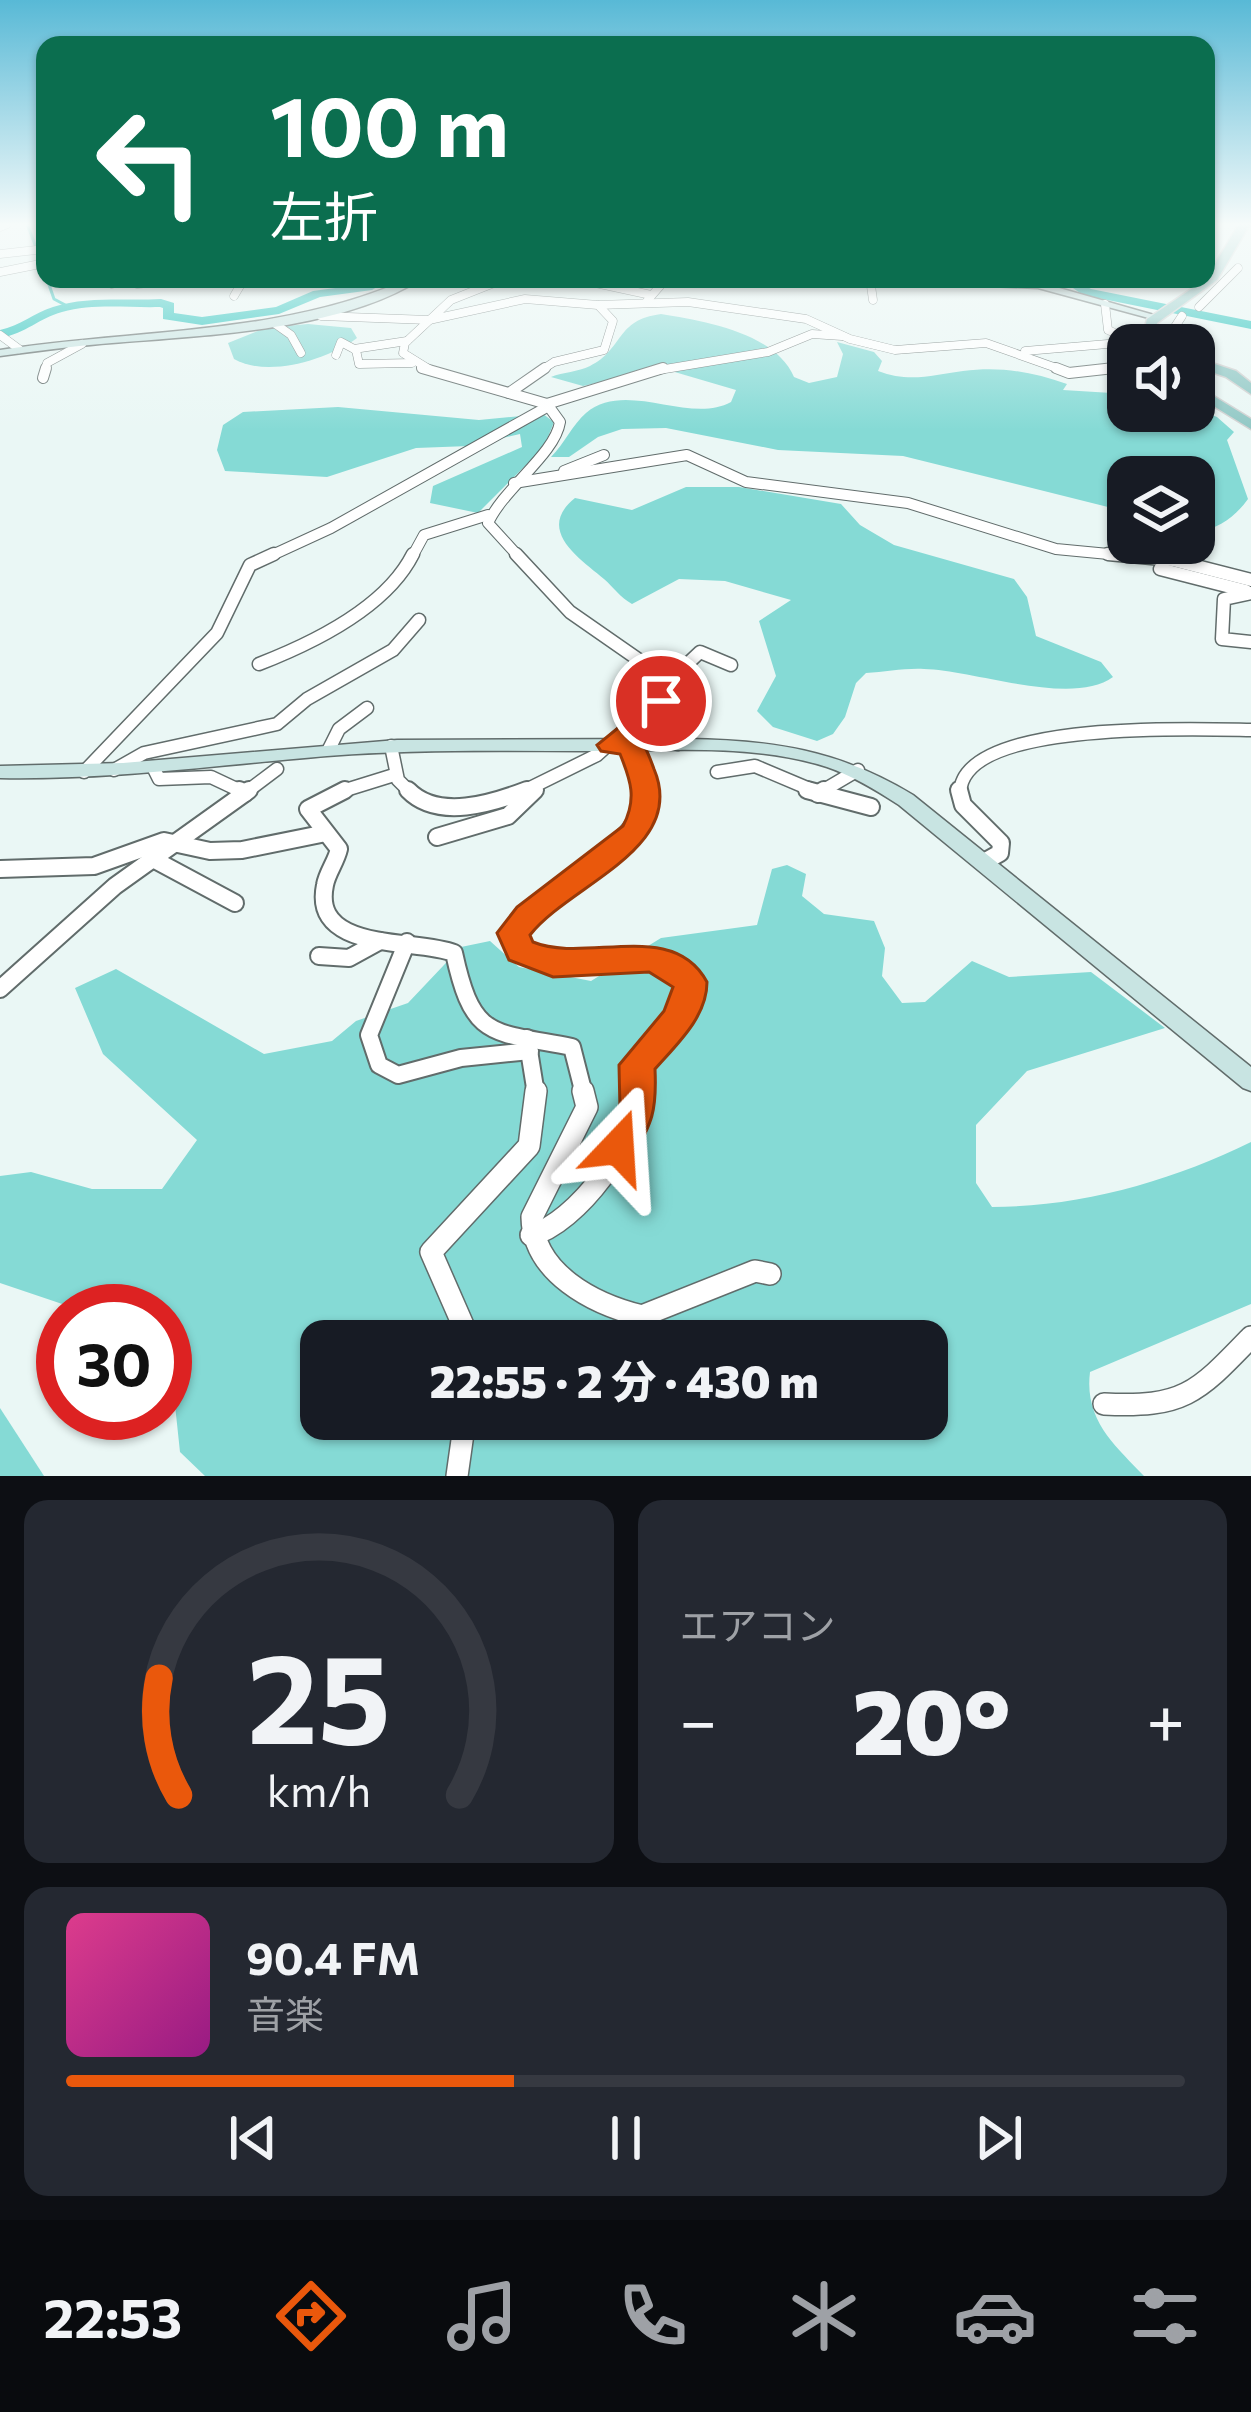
<!DOCTYPE html>
<html lang="ja">
<head>
<meta charset="utf-8">
<style>
	:root { --surface:#171b24; --page:#242831; --text:#f1f3f6; --muted:#9ea1a6; --line:#363941; --accent:#ea580c }
	body { margin:0; font-family:Commissioner,"Noto Sans JP",sans-serif; background:var(--page); color:var(--text); height:100vh; display:flex; flex-direction:column; font-size:45px; white-space:nowrap }
	* { box-sizing:border-box; margin:0 }
	p { font-size:39px; color:var(--muted) }
	.icon { flex:none; width:66px; height:66px; fill:none; stroke:currentColor; stroke-width:2; stroke-linecap:round; stroke-linejoin:round }
	.map { position:relative; height:1476px; overflow:hidden }
	.panel { display:flex; flex-direction:column; gap:24px; padding:24px; background:#0d0f14; flex:1 }
	.panel>* { flex:none }
	.hud { position:absolute; left:36px; top:36px; width:1179px; height:252px; border-radius:24px; box-shadow:0 3px 9px #0004; background:#0b6e4f; color:#fff; overflow:hidden }
	.buttons { position:absolute; left:1107px; top:324px; display:grid; gap:24px }
	.buttons a { display:grid; place-items:center; width:108px; height:108px; border-radius:24px; background:var(--surface); box-shadow:0 3px 9px #0004; font-size:60px }
	.speed { position:absolute; left:36px; top:1284px; display:flex; gap:24px; font-size:60px; font-weight:700; text-align:center }
	.speed>* { display:grid; place-content:center; width:156px; height:156px; border-radius:50%; background:var(--surface); box-shadow:0 3px 9px #0004; line-height:1 }
	.speed .limit { border:18px solid #d22; background:#fff; color:#111 }
	.pin { position:absolute; display:grid; place-items:center; width:102px; height:102px; color:#fff; margin:-51px; border:6px solid #fff; border-radius:50%; box-shadow:0 3px 12px #0007 }
	.me { position:absolute; width:132px; margin:-66px; rotate:20deg; stroke-linejoin:round; filter:drop-shadow(0 0 9px #0008) }
	.turn { display:flex; align-items:center; gap:42px; height:252px; padding:0 36px; font-size:54px }
	.turn .icon { width:156px; height:156px; stroke-width:2.5 }
	.turn b { display:block; font-size:84px; line-height:102px }
	.big { font-size:90px; font-weight:800; line-height:1.1 }
	.panel .card { flex:1; display:flex; flex-direction:column; justify-content:center; gap:18px; min-width:0; padding:0 42px; border-radius:24px; background:var(--page) }
	.panel .dial { align-items:center; gap:0 }
	.dial svg { height:312px; overflow:visible; fill:none; stroke:var(--line); stroke-width:7; stroke-linecap:round; text-anchor:middle }
	.dial text { fill:var(--text); stroke:none }
	.song { display:flex; align-items:center; gap:36px }
	.cover { width:144px; height:144px; border-radius:18px; background:linear-gradient(135deg,hsl(330 70% 55%),hsl(310 70% 35%)) }
	.played { height:12px; border-radius:6px; background:linear-gradient(90deg,var(--accent) 40%,var(--line) 40%) }
	.keys { display:flex; justify-content:space-around; direction:ltr }
	.heat { display:flex; justify-content:space-between; align-items:center; font-size:66px; direction:ltr }
	.panel .tiles { flex:1; display:grid; gap:24px; grid-template-columns:1fr 1fr }
	.card:last-child { grid-column:span 2 }
	.trip { position:absolute; left:300px; top:1320px; width:648px; height:120px; border-radius:24px; background:var(--surface); box-shadow:0 3px 9px #0004; font-weight:800; line-height:120px; text-align:center }
	.dock { display:flex; height:192px; justify-content:space-around; align-items:center; background:#090b0e; color:var(--muted) }
	.dock .icon { width:84px; height:84px }
	.dock .active { color:var(--accent) }
	.dock b { font-size:54px; color:var(--text) }
	.map>svg:first-child { display:block }
</style>
</head>
<body>
<div class="map">
<svg width="1251" height="1476" viewBox="0 0 1251 1476">
	<rect width="100%" height="100%" fill="#eaf7f5"/>
	<g fill="#85dad5" fill-rule="evenodd">
		<path d="M661 314C705 321 775 333 794 377L809 383 837 377 843 354 837 342 874 352 882 361 878 371C909 383 933 375 963 371 1001 366 1032 372 1067 384L1063 390 1128 394V411L1194 408 1217 417 1234 432 1227 440 1248 499C1235 517 1216 532 1194 530V477H1128V512L903 456 778 450 666 428 622 429 598 437 569 457H551C564 444 573 424 586 413 626 379 689 425 731 402L736 390 661 368 583 386 551 377C563 372 578 372 590 366 624 349 615 320 661 314Z"/>
		<path d="M308 324 351 328 357 338C327 360 267 378 234 359L228 343 265 328Z"/>
		<path d="M338 407 479 420 543 414 554 422 544 447 478 513 430 503 433 486 522 447 520 434 469 446 416 448 327 477 225 471 217 450 223 425 243 412Z"/>
		<path d="M686 487H739L841 504 860 525 894 545 1014 579 1027 597 1036 636 1101 662 1113 677C1072 707 974 670 924 669 905 668 885 672 866 673L856 683 845 717 833 734 817 741 773 727 757 711 776 676 759 621 791 600 725 581 679 579 632 604C620 597 614 588 604 579 580 559 535 530 575 498L632 510Z"/>
		<path d="M787 865 806 874 802 896 824 914 874 921 885 948 882 976 902 1003 925 1002 972 961 1009 977 1091 972 1165 1028 1027 1071 976 1125V1183L992 1207C1080 1207 1172 1181 1251 1142V1304L1090 1372C1084 1421 1116 1446 1144 1476H205L180 1452 165 1311H83L0 1283V1176L31 1172 92 1189H162L197 1140 103 1054 75 988 116 969 264 1054 332 1041 356 1021 408 1003 461 947 490 941 519 967 591 981 661 938 757 925 772 869ZM321 1341H927V1419H321Z"/>
		<path d="M0 1408 44 1476H0Z"/>
	</g>
	<g fill="none" stroke-linecap="round" stroke-linejoin="round">
		<g stroke="#20c1ba" stroke-width="3">
			<path d="M27 224 41 260"/>
			<path d="M47 279 54 299 69 307"/>
		</g>
		<g fill="#20c1ba" fill-rule="evenodd">
			<path d="M375 279H390L372 290 320 297 279 314 202 325 163 319V308L160 307C128 308 93 303 62 312 39 318 27 333 0 338V330C20 326 34 313 53 307 87 296 126 301 161 299L174 303V313L202 317 276 307 313 291 365 284Z"/>
			<path d="M1060 279H1074L1091 289 1251 321V329L1083 295Z"/>
		</g>
		<g stroke="#616c6b" stroke-width="9">
			<g id="street-far4">
				<path d="M0 227 7 224"/>
				<path d="M0 254 45 249"/>
				<path d="M0 272 45 263"/>
				<path d="M131 279 137 284 200 279"/>
				<path d="M577 279 651 295"/>
				<path d="M639 279 660 286 647 301"/>
				<path d="M870 279 873 300"/>
				<path d="M112 284 131 279"/>
				<path d="M234 296 244 279"/>
				<path d="M1105 304 1108 330 1128 339"/>
				<path d="M1199 307 1238 268"/>
				<path d="M321 316 429 320 525 299 598 305 688 302 806 319 850 339 895 350 986 343 1065 371"/>
				<path d="M274 323 291 335 301 353"/>
				<path d="M0 335 19 349"/>
				<path d="M1163 345 1182 316"/>
				<path d="M354 349 407 341"/>
				<path d="M1025 351 1131 342"/>
				<path d="M336 355 341 342 356 350 359 364 412 363"/>
				<path d="M45 371 47 363 82 344"/>
				<path d="M432 371 403 353 405 343 451 300 504 279"/>
				<path d="M540 371 554 362 604 350 613 321 598 305"/>
				<path d="M653 371 768 352 812 334 842 336"/>
				<path d="M1085 371 1128 367"/>
			</g>
		</g>
		<g stroke="#616c6b" stroke-width="12">
			<g id="street-far3">
				<path d="M422 368 547 404 560 422C555 454 504 488 488 523L519 557"/>
				<path d="M1056 368 1069 373 1114 368"/>
				<path d="M43 378 46 368"/>
				<path d="M509 393 545 368"/>
				<path d="M547 404 663 368"/>
				<path d="M564 471 604 455"/>
				<path d="M514 483 687 455 746 482 908 503 1056 549 1140 557"/>
				<path d="M268 557 331 528 547 407"/>
				<path d="M412 557 424 535 488 515"/>
			</g>
		</g>
		<g stroke="#616c6b" stroke-width="15">
			<g id="street-far2">
				<path d="M516 554 570 612 662 676 678 744"/>
				<path d="M1108 554 1173 560 1251 580"/>
				<path d="M1160 569 1246 591"/>
				<path d="M1251 593 1224 599 1222 639 1251 642"/>
				<path d="M259 664C313 643 386 608 413 554"/>
				<path d="M666 684 700 652 731 665"/>
				<path d="M631 744 647 793"/>
				<path d="M391 746 398 780 411 793"/>
				<path d="M329 749 339 729 367 708"/>
				<path d="M153 767 159 779 211 777 245 793"/>
				<path d="M114 770 144 753 277 724 307 699 393 650 419 620"/>
				<path d="M84 772 217 633 250 565 274 554"/>
				<path d="M717 772 755 766 819 793"/>
				<path d="M245 793 277 769"/>
				<path d="M336 793 394 775"/>
				<path d="M520 793 597 755 649 708 670 699"/>
				<path d="M533 793 536 788"/>
				<path d="M819 793 858 770"/>
				<path d="M960 793C962 719 1196 729 1251 730"/>
			</g>
		</g>
		<g stroke="#616c6b" stroke-width="20">
			<g id="street-far1">
				<path d="M345 790 308 809 339 849C336 862 327 873 325 885 311 953 416 938 454 953 473 1040 490 1031 572 1047L584 1094"/>
				<path d="M408 790C438 821 493 803 527 790"/>
				<path d="M807 790 871 807"/>
				<path d="M959 790 963 805 1001 843 1000 853 984 862"/>
				<path d="M245 793 249 790"/>
				<path d="M818 794 824 790"/>
				<path d="M437 837 508 816 535 790"/>
				<path d="M153 859 235 903"/>
				<path d="M0 869 94 866 164 841 210 851 242 850 326 833"/>
				<path d="M407 942 369 1035 379 1065 398 1075 461 1058 530 1051"/>
				<path d="M319 956 349 958 380 941"/>
				<path d="M0 989 115 886 245 793 239 790"/>
				<path d="M527 1038 536 1094"/>
				<path d="M639 1094 637 1065 676 1021 691 992C661 919 564 1000 514 937 543 875 620 869 649 798L646 790"/>
			</g>
		</g>
		<g stroke="#616c6b" stroke-width="24">
			<g id="street">
				<path d="M583 1091 587 1107 532 1217C533 1273 593 1304 642 1316L755 1271 770 1274"/>
				<path d="M531 1235C575 1225 641 1138 638 1091"/>
				<path d="M470 1341 431 1252 529 1146 536 1091"/>
				<path d="M1104 1404C1184 1408 1197 1393 1251 1337"/>
				<path d="M457 1476 465 1419"/>
			</g>
		</g>
		<g stroke="#616c6b" stroke-width="3">
			<g id="secondary">
				<path d="M408 279H421C340 331 206 335 112 343 74 346 37 351 0 356V350C137 329 279 336 408 279Z"/>
				<path d="M892 279 1038 282 1161 317 1156 320 1038 288 897 282Z"/>
				<path d="M687 739C772 740 839 750 913 795L1251 1067V1091L1243 1088 899 805C876 790 853 776 827 767 751 743 669 751 591 751 503 751 415 749 327 756 218 765 110 780 0 778V766L123 763 397 740Z"/>
			</g>
		</g>
		<g stroke="#d1d2d2" stroke-width="3">
			<g id="primary">
				<path d="M1239 224H1250L1217 280 1157 323 1155 345H1141L1147 319 1206 279Z"/>
				<path d="M1194 357 1236 371 1251 383V394L1226 377 1194 366Z"/>
				<path d="M1194 384 1251 419V429L1194 394Z"/>
			</g>
		</g>
		<use href="#street-far4" stroke="#fff" stroke-width="8"/>
		<use href="#street-far3" stroke="#fff" stroke-width="10"/>
		<use href="#street-far2" stroke="#fff" stroke-width="12"/>
		<use href="#street-far1" stroke="#fff" stroke-width="16"/>
		<use href="#street" stroke="#fff" stroke-width="21"/>
		<use href="#secondary" fill="#c8e4e2" fill-rule="evenodd"/>
		<use href="#primary" fill="#91c8c5" fill-rule="evenodd"/>
		<path stroke="#777f7e" stroke-width="3" stroke-dasharray="10 4.5" stroke-linecap="butt" d="M793 281 798 279"/>
	</g>
	<linearGradient id="sky" x2="0" y2="1"><stop stop-color="#58b9d6"/><stop offset="0.52" stop-color="#f6fbfa"/><stop offset="1" stop-color="#f6fbfa" stop-opacity="0"/></linearGradient>
	<rect width="1251" height="431" fill="url(#sky)"/>
	<path fill="#ea580c" stroke="#983908" stroke-width="3" d="M661 693 674 701 636 737C646 745 649 756 654 769 688 849 570 884 530 935L533 942C586 964 673 918 707 982 707 1017 677 1044 655 1069 657 1112 652 1122 632 1159L618 1164 605 1159 599 1147 620 1109 619 1065 664 1011 673 987 649 972 553 977 509 960 497 933 517 907 623 826C637 799 631 781 620 754L601 751 597 745Z"/>
</svg>
<div class="buttons">
<a><svg class="icon" aria-label="sound" viewBox="0 0 24 24"><path d="M4 9h4l5-4v14l-5-4H4zM17 9q2 3 0 6"/></svg></a>
<a><svg class="icon" aria-label="layers" viewBox="0 0 24 24"><path d="M12 4l9 5-9 5-9-5zM3 14l9 5 9-5"/></svg></a>
</div>
<div class="speed"><div class="limit">30</div></div>
<div class="pin" style="left:661px;top:701px;background:#d93025"><svg class="icon" aria-label="arrive" viewBox="0 0 24 24"><path d="M6 21V4h12l-3 4 3 4H6"/></svg></div>
<svg class="me" style="left:618px;top:1147px" viewBox="-20 -20 40 40"><path d="M0-17L14 15 0 8-14 15z" fill="#ea580c" stroke="#fff" stroke-width="4"/></svg>
<div class="trip">22:55 · 2 分 · 430 m</div>
<div class="hud">
<div class="turn"><svg class="icon" aria-label="left" viewBox="0 0 24 24"><path d="M17 20v-9H6M10 6l-5 5 5 5"/></svg><div><b>100 m</b>左折</div></div>
</div>
</div>
<section class="panel">
<div class="tiles">
<div class="card dial"><svg viewBox="0 0 100 80">
<path d="M14 69A42 42 0 1 1 86 69"/>
<path d="M14 69A42 42 0 0 1 9 39" stroke="#ea580c"/>
<text x="50" y="56" font-size="32" font-weight="700">25</text>
<text x="50" y="72" font-size="11">km/h</text>
</svg></div>
<div class="card"><p>エアコン</p>
<div class="heat"><a>−</a><b class="big">20°</b><a>+</a></div>
</div>
<div class="card">
<div class="song"><i class="cover"></i><div><b>90.4 FM</b><p>音楽</p></div></div>
<div class="played"></div>
<div class="keys"><svg class="icon" aria-label="previous" viewBox="0 0 24 24"><path d="M18 5L8 12l10 7zM5 5v14"/></svg><svg class="icon" aria-label="pause" viewBox="0 0 24 24"><path d="M8 5v14M16 5v14"/></svg><svg class="icon" aria-label="next" viewBox="0 0 24 24"><path d="M6 5l10 7-10 7zM19 5v14"/></svg></div>
</div>
</div>
</section>
<nav class="dock">
<b>22:53</b>
<svg class="icon active" aria-label="directions" viewBox="0 0 24 24"><path d="M12 3l9 9-9 9-9-9zM9 14v-3h6M13 9l2 2-2 2"/></svg>
<svg class="icon" aria-label="music" viewBox="0 0 24 24"><path d="M9 18V5l10-2v13"/><circle cx="6" cy="18" r="3"/><circle cx="16" cy="16" r="3"/></svg>
<svg class="icon" aria-label="phone" viewBox="0 0 24 24"><path d="M5 4h4l2 5-3 2q2 4 5 5l2-3 5 2v4C11 20 4 13 5 4z"/></svg>
<svg class="icon" aria-label="climate" viewBox="0 0 24 24"><path d="M12 3v18M4 7l16 10M4 17L20 7"/></svg>
<svg class="icon" aria-label="car" viewBox="0 0 24 24"><path d="M5 17H2v-5l4-1 3-4h7l3 4 3 1v5h-3M9 17h6M6 11h13"/><circle cx="7" cy="17" r="2"/><circle cx="17" cy="17" r="2"/></svg>
<svg class="icon" aria-label="filters" viewBox="0 0 24 24"><path d="M4 7h16M4 17h16"/><circle cx="9" cy="7" r="2"/><circle cx="15" cy="17" r="2"/></svg>
</nav>
</body>
</html>
